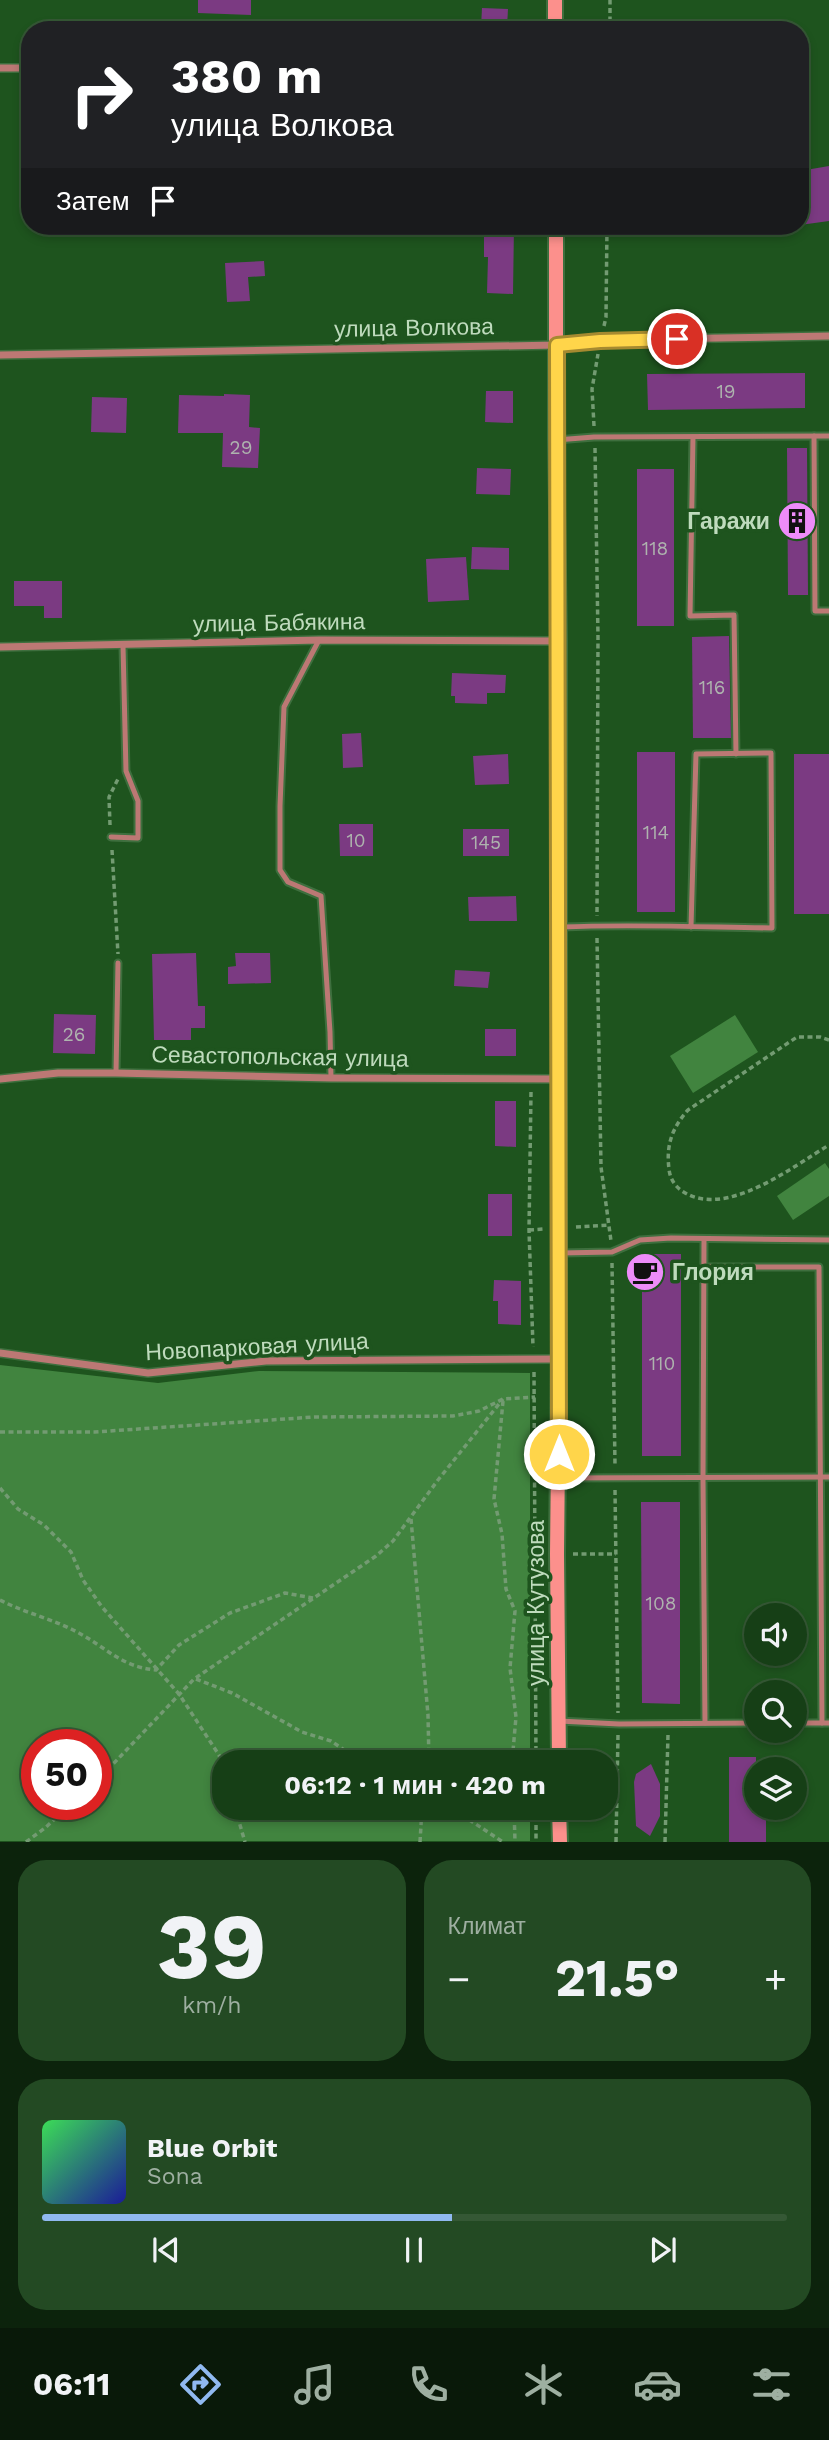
<!DOCTYPE html>
<html lang="ru">
<head>
<meta charset="utf-8">
<style>
	:root { --surface:#163f16; --page:#234a23; --text:#f1f3f6; --muted:#9eafa1; --line:#355835; --accent:#90b9f0 }
	body { margin:0; font-family:"Work Sans",sans-serif; background:var(--page); color:var(--text); height:100vh; display:flex; flex-direction:column; font-size:26px; white-space:nowrap }
	* { box-sizing:border-box; margin:0 }
	p { font-size:23px; color:var(--muted) }
	.icon { flex:none; width:38px; height:38px; fill:none; stroke:currentColor; stroke-width:2; stroke-linecap:round; stroke-linejoin:round }
	.map { position:relative; height:1842px; overflow:hidden }
	.panel { display:flex; flex-direction:column; gap:18px; padding:18px; background:#0c230c; flex:1 }
	.panel>* { flex:none }
	.hud { position:absolute; left:21px; top:21px; width:788px; height:214px; border-radius:28px; box-shadow:0 4px 10px #0003,0 0 0 2px var(--line); background:#202124; color:#fff; overflow:hidden }
	.buttons { position:absolute; left:744px; top:1603px; display:grid; gap:14px }
	.buttons a { display:grid; place-items:center; width:63px; height:63px; border-radius:50%; background:var(--surface); box-shadow:0 4px 10px #0003,0 0 0 2px var(--line); font-size:35px }
	.speed { position:absolute; left:21px; top:1729px; display:flex; gap:14px; font-size:35px; font-weight:700; text-align:center }
	.speed>* { display:grid; place-content:center; width:91px; height:91px; border-radius:50%; background:var(--surface); box-shadow:0 4px 10px #0003,0 0 0 2px var(--line); line-height:1 }
	.speed .limit { border:10px solid #d22; background:#fff; color:#111 }
	.pin { position:absolute; display:grid; place-items:center; width:60px; height:60px; color:#fff; margin:-30px; border:4px solid #fff; border-radius:50%; box-shadow:0 2px 7px #0007 }
	.me { position:absolute; width:77px; margin:-38px; rotate:0deg; stroke-linejoin:round; filter:drop-shadow(0 0 5px #0008) }
	.turn { display:flex; align-items:center; gap:24px; height:147px; padding:0 35px; font-size:32px }
	.turn .icon { width:91px; height:91px; stroke-width:2.5 }
	.turn b { display:block; font-size:49px; line-height:60px }
	.then { display:flex; align-items:center; height:66px; padding:0 35px; background:#0003; gap:14px; font-size:26px }
	.big { font-size:52px; font-weight:700; line-height:1.1 }
	.panel .card { flex:1; display:flex; flex-direction:column; justify-content:center; gap:10px; min-width:0; padding:0 24px; border-radius:28px; background:var(--page) }
	.panel .dial { align-items:center; gap:0 }
	.dial b { font-size:91px; line-height:1 }
	.song { display:flex; align-items:center; gap:21px }
	.cover { width:84px; height:84px; border-radius:10px; background:linear-gradient(135deg,hsl(130 70% 55%),hsl(240 70% 35%)) }
	.played { height:7px; border-radius:4px; background:linear-gradient(90deg,var(--accent) 55%,var(--line) 55%) }
	.keys { display:flex; justify-content:space-around; direction:ltr }
	.heat { display:flex; justify-content:space-between; align-items:center; font-size:38px; direction:ltr }
	.panel .tiles { flex:1; display:grid; gap:18px; grid-template-columns:1fr 1fr }
	.card:last-child { grid-column:span 2 }
	.trip { position:absolute; left:212px; top:1750px; width:406px; height:70px; border-radius:28px; background:var(--surface); box-shadow:0 4px 10px #0003,0 0 0 2px var(--line); font-weight:700; line-height:70px; text-align:center }
	.tab-bar { display:flex; height:112px; justify-content:space-around; align-items:center; background:#091909; color:var(--muted) }
	.tab-bar .icon { width:49px; height:49px }
	.tab-bar .current { color:var(--accent) }
	.tab-bar b { font-size:32px; color:var(--text) }
	.map>svg:first-child { display:block }
</style>
</head>
<body>
<div class="map">
<svg width="829" height="1842" viewBox="0 0 829 1842">
	<rect width="100%" height="100%" fill="#1e541e"/>
	<g fill="#41843f" fill-rule="evenodd">
		<path d="M735 1015 758 1052 693 1093 670 1056Z"/>
		<path d="M825 1163 829 1169V1196L793 1220 777 1196Z"/>
		<path d="M0 1365 158 1383 259 1371 530 1373V1762H224V1808H530V1841H0ZM37 1745H96V1804H37Z"/>
	</g>
	<g fill="#7b3a82">
		<path d="M198 0H251V15L198 13Z"/>
		<path d="M482 8 508 9 507 27H481Z"/>
		<path d="M829 166V221L800 225V171Z"/>
		<path d="M484 226H514L513 294 487 293 488 257H484Z"/>
		<path d="M264 261 265 276 248 277 250 301 227 302 225 263Z"/>
		<path d="M805 373V408L648 410 647 374Z"/>
		<path d="M486 391H513V423L485 422Z"/>
		<path d="M224 394 250 395 249 427 260 428 258 468 222 467 223 433H178L179 395 224 396Z"/>
		<path d="M92 397 127 398 126 433 91 432Z"/>
		<path d="M787 448H807L808 595H788Z"/>
		<path d="M477 468 511 469 510 495 476 494Z"/>
		<rect x="637" y="469" width="37" height="157"/>
		<path d="M472 547 509 548V570L471 569Z"/>
		<path d="M466 557 469 600 428 602 426 559Z"/>
		<path d="M14 581H62V618H44V606H14Z"/>
		<path d="M729 636 731 738H693L692 637Z"/>
		<path d="M452 673 506 675 505 693H487V704L455 703V696H451Z"/>
		<path d="M361 733 363 767 343 768 342 734Z"/>
		<rect x="637" y="752" width="38" height="160"/>
		<path d="M508 754 509 784 475 785 473 756Z"/>
		<rect x="794" y="754" width="35" height="160"/>
		<path d="M339 824H373V856H340Z"/>
		<rect x="463" y="829" width="46" height="27"/>
		<path d="M516 896 517 921H469L468 897Z"/>
		<path d="M196 953 198 1006H205V1028H191V1040H154L152 954Z"/>
		<path d="M235 953H270L271 983 228 984V967L236 966Z"/>
		<path d="M455 970 490 972 488 988 454 986Z"/>
		<path d="M54 1014 96 1015 95 1054 53 1053Z"/>
		<rect x="485" y="1029" width="31" height="27"/>
		<path d="M495 1101H516V1147L495 1146Z"/>
		<rect x="488" y="1194" width="24" height="42"/>
		<rect x="642" y="1254" width="39" height="202"/>
		<path d="M494 1280 521 1281V1325L498 1324V1301H493Z"/>
		<path d="M641 1502H680V1704L642 1703Z"/>
		<path d="M729 1757H756V1808H766V1842H729Z"/>
		<path d="M651 1764 660 1784V1816L650 1836 636 1826 634 1782 636 1774Z"/>
	</g>
	<g fill="none" stroke-linecap="round" stroke-linejoin="round">
		<g stroke="#3e6f3e" stroke-width="9">
			<g id="service">
				<path d="M814 436 815 611H829"/>
				<path d="M693 437 690 616 734 615 736 754"/>
				<path d="M556 440 594 437 829 436"/>
				<path d="M319 640 284 707 280 806V870L288 882 321 896 330 1032 331 1078"/>
				<path d="M111 837 138 838V801L126 771 123 646"/>
				<path d="M562 927C632 924 702 927 772 928L771 753 696 754 691 927"/>
				<path d="M116 1073 118 963"/>
				<path d="M704 1239 703 1479 705 1723"/>
				<path d="M561 1253 612 1252 640 1240 671 1238 829 1240"/>
				<path d="M704 1267H819L822 1723"/>
				<path d="M559 1478 829 1477"/>
				<path d="M559 1721 619 1724 756 1723"/>
				<path d="M794 1723H829"/>
			</g>
		</g>
		<g stroke="#3e6f3e" stroke-width="10">
			<g id="minor">
				<path d="M0 68H30"/>
				<path d="M0 355 557 345 600 340 829 336"/>
				<path d="M0 647 319 640 558 641"/>
				<path d="M0 1079 58 1073H116L331 1078 559 1079"/>
				<path d="M0 1353 148 1373 266 1361 559 1359"/>
			</g>
		</g>
		<g stroke="#3e6f3e" stroke-width="18">
			<g id="secondary">
				<path d="M555 0V30"/>
				<path d="M556 226V440L559 641V1359L557 1554 559 1762"/>
				<path d="M559 1808 560 1842"/>
			</g>
		</g>
		<g stroke="#739b72" stroke-width="3.5" stroke-dasharray="5 3.5" stroke-linecap="butt">
			<path d="M610 30V0"/>
			<path d="M604 326 606 317 607 226"/>
			<path d="M594 426 592 389 598 354"/>
			<path d="M595 448 598 637 597 916"/>
			<path d="M110 825 109 797 118 779"/>
			<path d="M112 850 118 954"/>
			<path d="M597 938 601 1167 611 1241"/>
			<path d="M829 1040 820 1037H797L688 1110C672 1128 666 1145 669 1169 670 1179 675 1186 682 1191 725 1220 792 1167 829 1145"/>
			<path d="M531 1092 529 1230 533 1347"/>
			<path d="M576 1227 609 1225"/>
			<path d="M529 1230 544 1229"/>
			<path d="M612 1263 615 1465"/>
			<path d="M534 1372 536 1762"/>
			<path d="M503 1401 494 1499 502 1534 506 1589 515 1611 510 1668 516 1717 512 1762"/>
			<path d="M0 1432H95L314 1417 453 1416 479 1411 503 1399 535 1397"/>
			<path d="M0 1488 18 1509 44 1525 71 1552 83 1580 102 1607 179 1694 219 1755 224 1772"/>
			<path d="M615 1490 618 1713"/>
			<path d="M411 1519 428 1715 429 1762"/>
			<path d="M573 1554H616"/>
			<path d="M0 1600C25 1613 53 1619 77 1632 106 1647 121 1667 156 1670L179 1645 230 1613 285 1593 313 1598"/>
			<path d="M196 1679 232 1693 302 1732 331 1741 362 1762"/>
			<path d="M96 1782 194 1679 376 1556 393 1541 438 1480 503 1399"/>
			<path d="M235 1808 245 1842"/>
			<path d="M457 1808 465 1817 503 1842"/>
			<path d="M514 1808 515 1842"/>
			<path d="M536 1808V1842"/>
			<path d="M26 1842 45 1828 71 1804"/>
			<path d="M420 1842 422 1808"/>
			<path d="M616 1842 618 1735"/>
			<path d="M665 1842 668 1735"/>
		</g>
		<use href="#service" stroke="#bc7874" stroke-width="5"/>
		<use href="#minor" stroke="#bc7874" stroke-width="7"/>
		<use href="#secondary" stroke="#fc908c" stroke-width="14"/>
	</g>
	<g fill="none" stroke-linecap="round" stroke-linejoin="round">
		<g stroke="#a68a30" stroke-width="18">
			<path id="route" d="M559 1454 557 345 600 341 677 339"/>
		</g>
		<use href="#route" stroke="#ffd54a" stroke-width="12"/>
	</g>
	<defs>
		<g id="building-disc" transform="scale(2.0125)"><circle r="9.5" fill="#ed8cf9" stroke="#1e541e"/><path d="M-4-6H4V6H1V3H-1V6H-4ZM-2.5-4.3h1.7v1.8h-1.7ZM.8-4.3h1.7v1.8H.8ZM-2.5-1h1.7V.8h-1.7ZM.8-1h1.7V.8H.8Z" fill="#111"/></g>
		<g id="cafe-disc" transform="scale(2.0125)"><circle r="9.5" fill="#ed8cf9" stroke="#1e541e"/><path d="M-5.5-4.5H6V0H3Q3 3.5 0 3.5H-2.5Q-5.5 3.5-5.5 0ZM3-3.2v2h1.7v-2ZM-6 4.5H4V6H-6Z" fill="#111"/></g>
	</defs>
	<g fill-rule="evenodd">
		<use href="#building-disc" x="797" y="521"/>
		<use href="#cafe-disc" x="645" y="1272"/>
	</g>
	<g text-anchor="middle" dominant-baseline="central" stroke-width="7" stroke-linejoin="round" paint-order="stroke">
		<g font-size="19" fill="#aeb3ae">
			<text x="726" y="391">19</text>
			<text x="241" y="447">29</text>
			<text x="655" y="548">118</text>
			<text x="712" y="687">116</text>
			<text x="656" y="832">114</text>
			<text x="356" y="840">10</text>
			<text x="486" y="842">145</text>
			<text x="74" y="1034">26</text>
			<text x="662" y="1363">110</text>
			<text x="661" y="1603">108</text>
		</g>
		<g font-size="23" fill="#bfdbbd" stroke="#1e541e">
			<text transform="translate(414 328) rotate(-1)">улица Волкова</text>
			<text transform="translate(279 623) rotate(-1)">улица Бабякина</text>
			<text transform="translate(280 1057) rotate(1)">Севастопольская улица</text>
			<text transform="translate(257 1347) rotate(-3)">Новопарковая улица</text>
			<text transform="translate(536 1603) rotate(-90)">улица Кутузова</text>
		</g>
		<g font-size="23" font-weight="bold" fill="#bfdbbd" stroke="#1e541e" text-anchor="end">
			<text x="770" y="521">Гаражи</text>
			<text x="672" y="1272" text-anchor="start">Глория</text>
		</g>
	</g>
</svg>
<div class="buttons">
<a><svg class="icon" aria-label="sound" viewBox="0 0 24 24"><path d="M4 9h4l5-4v14l-5-4H4zM17 9q2 3 0 6"/></svg></a>
<a><svg class="icon" aria-label="search" viewBox="0 0 24 24"><circle cx="10" cy="10" r="6"/><path d="M15 15l6 6"/></svg></a>
<a><svg class="icon" aria-label="layers" viewBox="0 0 24 24"><path d="M12 4l9 5-9 5-9-5zM3 14l9 5 9-5"/></svg></a>
</div>
<div class="speed"><div class="limit">50</div></div>
<div class="pin" style="left:677px;top:339px;background:#d93025"><svg class="icon" aria-label="arrive" viewBox="0 0 24 24"><path d="M6 21V4h12l-3 4 3 4H6"/></svg></div>
<svg class="me" style="left:559px;top:1454px" viewBox="-20 -20 40 40"><circle r="17" fill="#ffd54a" stroke="#fff" stroke-width="3"/><path d="M0-11L8 9 0 5-8 9z" fill="#fff"/></svg>
<div class="trip">06:12 · 1 мин · 420 m</div>
<div class="hud">
<div class="turn"><svg class="icon" aria-label="right" viewBox="0 0 24 24"><path d="M7 20v-9h11M14 6l5 5-5 5"/></svg><div><b>380 m</b>улица Волкова</div></div>
<div class="then">Затем<svg class="icon" aria-label="arrive" viewBox="0 0 24 24"><path d="M6 21V4h12l-3 4 3 4H6"/></svg></div>
</div>
</div>
<section class="panel">
<div class="tiles">
<div class="card dial"><b>39</b><p>km/h</p></div>
<div class="card"><p>Климат</p>
<div class="heat"><a>−</a><b class="big">21.5°</b><a>+</a></div>
</div>
<div class="card">
<div class="song"><i class="cover"></i><div><b>Blue Orbit</b><p>Sona</p></div></div>
<div class="played"></div>
<div class="keys"><svg class="icon" aria-label="previous" viewBox="0 0 24 24"><path d="M18 5L8 12l10 7zM5 5v14"/></svg><svg class="icon" aria-label="pause" viewBox="0 0 24 24"><path d="M8 5v14M16 5v14"/></svg><svg class="icon" aria-label="next" viewBox="0 0 24 24"><path d="M6 5l10 7-10 7zM19 5v14"/></svg></div>
</div>
</div>
</section>
<nav class="tab-bar">
<b>06:11</b>
<svg class="icon current" aria-label="directions" viewBox="0 0 24 24"><path d="M12 3l9 9-9 9-9-9zM9 14v-3h6M13 9l2 2-2 2"/></svg>
<svg class="icon" aria-label="music" viewBox="0 0 24 24"><path d="M9 18V5l10-2v13"/><circle cx="6" cy="18" r="3"/><circle cx="16" cy="16" r="3"/></svg>
<svg class="icon" aria-label="phone" viewBox="0 0 24 24"><path d="M5 4h4l2 5-3 2q2 4 5 5l2-3 5 2v4C11 20 4 13 5 4z"/></svg>
<svg class="icon" aria-label="climate" viewBox="0 0 24 24"><path d="M12 3v18M4 7l16 10M4 17L20 7"/></svg>
<svg class="icon" aria-label="car" viewBox="0 0 24 24"><path d="M5 17H2v-5l4-1 3-4h7l3 4 3 1v5h-3M9 17h6M6 11h13"/><circle cx="7" cy="17" r="2"/><circle cx="17" cy="17" r="2"/></svg>
<svg class="icon" aria-label="filters" viewBox="0 0 24 24"><path d="M4 7h16M4 17h16"/><circle cx="9" cy="7" r="2"/><circle cx="15" cy="17" r="2"/></svg>
</nav>
</body>
</html>
